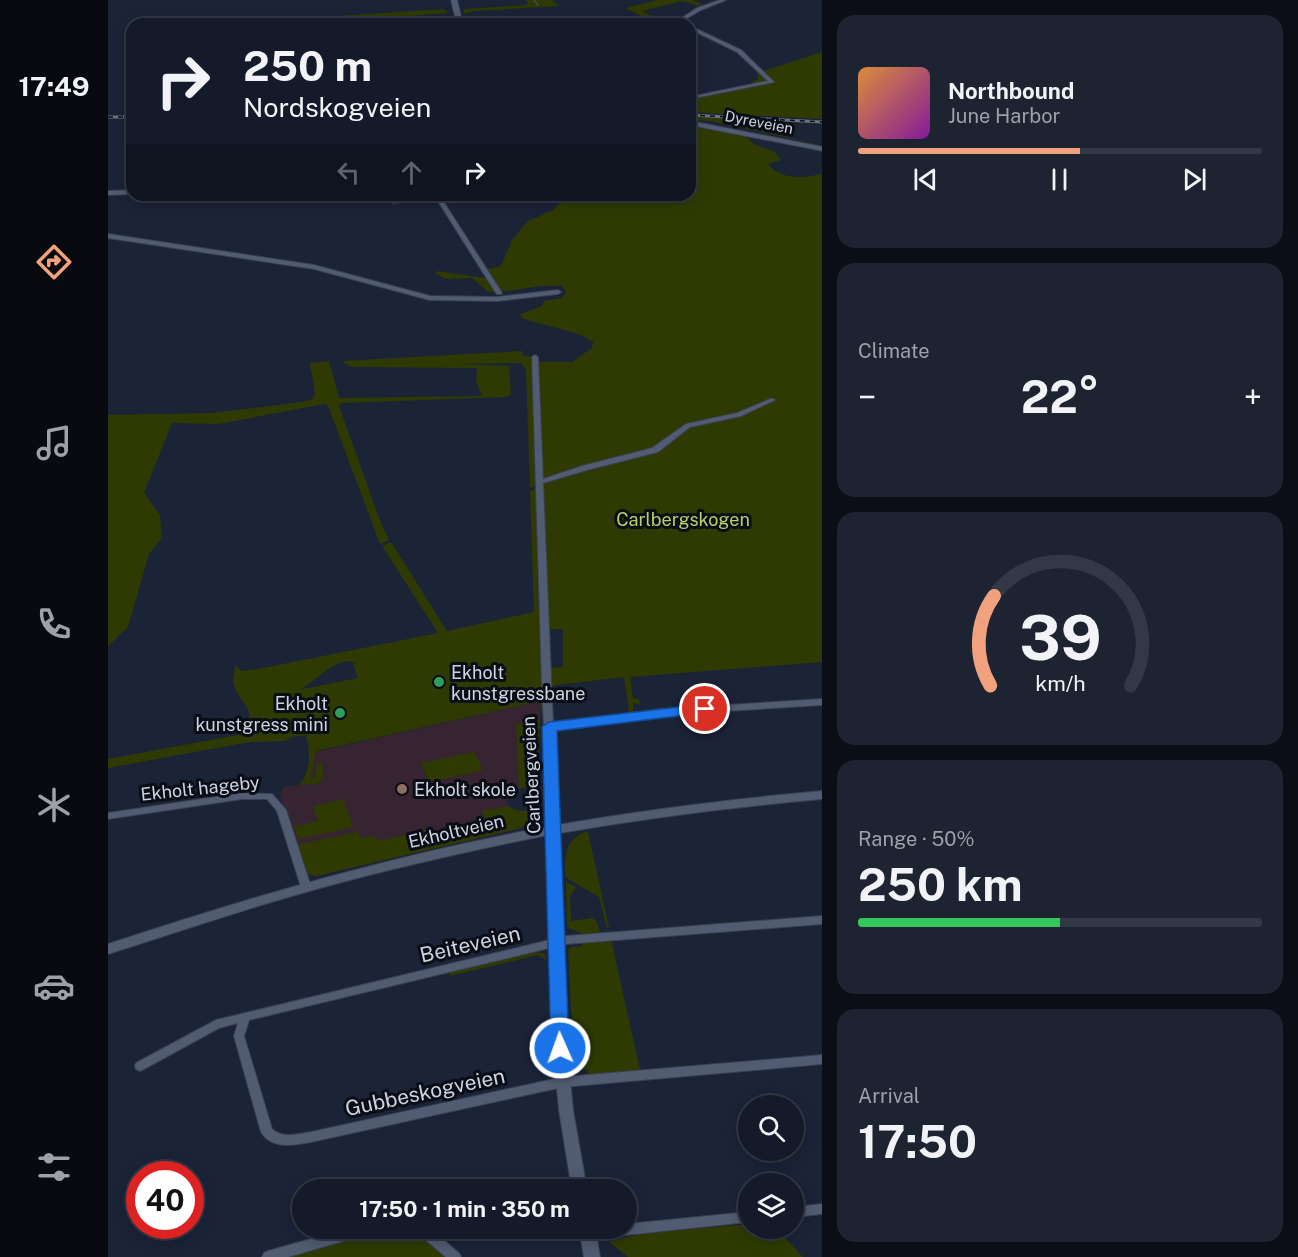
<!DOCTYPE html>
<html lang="en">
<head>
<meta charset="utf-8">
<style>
	:root { --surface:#141a29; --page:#1d2331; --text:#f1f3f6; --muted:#9da1a8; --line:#333846; --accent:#f1a17d }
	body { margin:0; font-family:"Public Sans",sans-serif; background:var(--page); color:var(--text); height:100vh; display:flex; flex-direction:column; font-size:22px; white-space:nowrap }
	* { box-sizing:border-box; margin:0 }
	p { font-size:20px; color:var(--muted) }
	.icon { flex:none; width:33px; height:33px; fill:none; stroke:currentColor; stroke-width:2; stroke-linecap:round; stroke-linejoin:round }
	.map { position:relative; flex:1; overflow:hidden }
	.drawer { display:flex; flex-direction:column; gap:15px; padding:15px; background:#0b0e17; width:476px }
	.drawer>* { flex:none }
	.banner { position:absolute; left:18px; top:18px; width:570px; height:183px; border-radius:18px; box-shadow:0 3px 15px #0003,0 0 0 2px var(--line); background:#141a29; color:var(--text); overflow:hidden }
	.buttons { position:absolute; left:630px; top:1095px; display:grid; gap:12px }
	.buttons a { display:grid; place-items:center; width:66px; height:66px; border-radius:50%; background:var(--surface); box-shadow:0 3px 15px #0003,0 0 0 2px var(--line); font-size:30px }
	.speed { position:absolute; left:18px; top:1161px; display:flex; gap:12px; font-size:30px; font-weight:700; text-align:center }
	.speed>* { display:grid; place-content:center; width:78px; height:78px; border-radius:50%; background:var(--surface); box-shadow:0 3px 15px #0003,0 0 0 2px var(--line); line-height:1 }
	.speed .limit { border:9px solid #d22; background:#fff; color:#111 }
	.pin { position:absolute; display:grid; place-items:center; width:51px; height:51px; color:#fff; margin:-26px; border:3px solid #fff; border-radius:50%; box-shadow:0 2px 6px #0007 }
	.me { position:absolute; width:66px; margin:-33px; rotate:358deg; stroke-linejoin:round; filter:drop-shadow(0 0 4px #0008) }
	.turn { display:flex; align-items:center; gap:21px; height:126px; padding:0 18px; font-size:27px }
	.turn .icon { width:78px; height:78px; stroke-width:2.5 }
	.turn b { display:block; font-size:42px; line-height:51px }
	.lanes { display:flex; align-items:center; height:57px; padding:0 18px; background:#0003; justify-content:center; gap:30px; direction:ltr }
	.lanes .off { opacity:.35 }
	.big { font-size:45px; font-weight:700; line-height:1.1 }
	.drawer .card { flex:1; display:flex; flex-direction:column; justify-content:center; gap:9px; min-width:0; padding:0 21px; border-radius:18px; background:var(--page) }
	.drawer .dial { align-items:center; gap:0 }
	.dial svg { height:156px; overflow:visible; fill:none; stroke:var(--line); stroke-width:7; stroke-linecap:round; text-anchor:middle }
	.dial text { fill:var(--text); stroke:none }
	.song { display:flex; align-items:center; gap:18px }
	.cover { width:72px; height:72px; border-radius:9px; background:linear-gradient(135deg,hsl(30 70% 55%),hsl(290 70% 35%)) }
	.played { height:6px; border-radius:3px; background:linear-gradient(90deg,var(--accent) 55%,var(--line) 55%) }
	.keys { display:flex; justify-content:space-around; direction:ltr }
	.heat { display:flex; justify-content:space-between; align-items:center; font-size:33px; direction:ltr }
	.charge { height:9px; border-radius:4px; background:linear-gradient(90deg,#34c759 50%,var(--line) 0) }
	.trip { position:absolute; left:184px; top:1179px; width:345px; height:60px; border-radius:30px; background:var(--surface); box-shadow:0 3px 15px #0003,0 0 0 2px var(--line); font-weight:700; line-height:60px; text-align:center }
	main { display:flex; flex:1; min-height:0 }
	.tab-bar { display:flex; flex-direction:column; width:108px; justify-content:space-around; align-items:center; background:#080a10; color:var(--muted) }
	.tab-bar .icon { width:42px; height:42px }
	.tab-bar .on { color:var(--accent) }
	.tab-bar b { font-size:27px; color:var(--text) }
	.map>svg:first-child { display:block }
</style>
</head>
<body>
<main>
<nav class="tab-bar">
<b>17:49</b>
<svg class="icon on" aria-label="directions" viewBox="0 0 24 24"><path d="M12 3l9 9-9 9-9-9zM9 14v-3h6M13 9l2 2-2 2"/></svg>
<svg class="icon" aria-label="music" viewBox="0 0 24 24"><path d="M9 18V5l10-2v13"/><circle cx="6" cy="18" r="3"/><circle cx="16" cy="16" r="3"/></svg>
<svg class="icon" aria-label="phone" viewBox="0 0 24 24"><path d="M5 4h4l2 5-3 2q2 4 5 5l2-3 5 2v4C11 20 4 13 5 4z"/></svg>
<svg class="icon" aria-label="climate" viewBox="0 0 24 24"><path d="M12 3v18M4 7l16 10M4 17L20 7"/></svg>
<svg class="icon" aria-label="car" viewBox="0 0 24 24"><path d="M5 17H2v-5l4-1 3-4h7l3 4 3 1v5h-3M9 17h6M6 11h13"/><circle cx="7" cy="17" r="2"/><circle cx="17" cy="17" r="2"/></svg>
<svg class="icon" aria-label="filters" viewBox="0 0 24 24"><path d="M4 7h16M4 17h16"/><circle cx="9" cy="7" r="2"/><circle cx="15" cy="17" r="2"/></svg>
</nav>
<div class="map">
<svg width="715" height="1257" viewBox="0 0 715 1257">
	<rect width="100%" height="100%" fill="#1b2337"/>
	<path fill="#362530" d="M433 701 429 784 406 790 399 798 400 806 411 811 432 809V815L425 822 410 829 208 876 199 874 172 797 176 787 200 784 208 752Z"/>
	<g fill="#2f3a03" fill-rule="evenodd">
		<path d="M418 0H444L451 6 366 11 356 14 355 9 418 5 420 3Z"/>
		<path d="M550 0H584L594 4 590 6 575 1 534 11C545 19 559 16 571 22L570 24 547 23 517 8Z"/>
		<path d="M336 9 341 13 197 24H107Z"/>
		<path d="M714 52V119L582 112V96L638 86 650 79 649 73Z"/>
		<path d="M582 117 714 123 613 121 714 145 602 121 582 120Z"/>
		<path d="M582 124 635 134 647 145 666 151 673 160 660 164C672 180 698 179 714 173V662L522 677 525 699H531L532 705 525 703V712L518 713 521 711 516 677 440 686 441 668 455 667V629H441L431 362H464L484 348 485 342 471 334 415 319 412 314 434 306 436 301 454 298 458 292 454 286C429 283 405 293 380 292L364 278 337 279 327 273 329 271 384 279 380 269 393 266 404 240 420 221 443 211 456 200V195H582Z"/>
		<path d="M414 351V355L424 357 427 486 422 488 418 371 414 363 350 364 401 366 403 394 399 397 233 403 231 406 271 518 281 540 272 544 220 406 216 404 111 424 64 423 36 493 52 515 54 538 41 554 20 627 0 646V415L105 413 194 402 204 399 207 394 202 363 221 361 231 398 374 396 368 381 369 368 244 367 234 361Z"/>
		<path d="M428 489 430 601 434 634H430L434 635 436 712H433L432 701 213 750 208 752 202 779 208 776V765L213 763 216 774 211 783 191 785C204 770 202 752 198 735L183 737 177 741 142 742 0 768V759L135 734C153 705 128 705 125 680 125 676 127 670 127 665L134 671 150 669 330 633 274 546 283 542 339 631 426 612 422 491ZM240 661 248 663 245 664 250 678 190 690C208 682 221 663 240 661Z"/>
		<path d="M432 720 429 784 411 789 408 724Z"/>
		<path d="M366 752 375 770 321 782 313 763Z"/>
		<path d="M235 799 245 827 191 839 186 826 210 821 205 806Z"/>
		<path d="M400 806 411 811 433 810 425 822 410 829 208 876 199 874 189 849 193 844 249 832 253 838 265 836 272 841 319 829 321 834 350 827 353 832 380 825 374 811Z"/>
		<path d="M480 831V832L501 928H499L491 897 457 877C457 855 456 839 480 831Z"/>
		<path d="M458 882 468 887 462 896 463 921 484 918 488 921 492 932 474 934 459 927Z"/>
		<path d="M503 939 532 1070 481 1075 479 1070 466 1067 460 950 464 947 474 946 475 942Z"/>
		<path d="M428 952 437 954 438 960 430 955 342 976V972Z"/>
		<path d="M640 1224V1228L669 1229 695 1257H520L501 1242 531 1234Z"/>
		<path d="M280 1228 302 1229 339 1257H173Z"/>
	</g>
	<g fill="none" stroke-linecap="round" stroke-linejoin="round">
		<path stroke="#3e4c6a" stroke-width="1.5" d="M426 0 430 5"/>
		<g stroke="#3a4051" stroke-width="2">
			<g id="minor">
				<path d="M612 0H618L593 10 574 21 578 24H573L569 21 589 8Z"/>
				<path d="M582 26 633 50 666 82 582 99V97L660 81 629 52 582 29Z"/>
				<path d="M24 190V194L0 195V191Z"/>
				<path d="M280 195H286L287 199 314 195 332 198 352 195H365L362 197 335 201 394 293 393 294H389L388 293 330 201 314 199 285 203 282 201Z"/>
				<path d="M0 234 206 265 322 296 390 297 450 290 453 292 450 294 390 301 322 300 206 269 0 238Z"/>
				<path d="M427 355 430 357 435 479 474 466 544 448 578 424 629 413 662 399H666L667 400 633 416 582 427 550 452 479 470 435 483 445 724 553 709 715 699V705L553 715 445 729 451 830 449 832H443L441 830 434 686 424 357Z"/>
				<path d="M134 793 164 794 178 810 203 887 201 890 198 891 195 890 193 887 169 811 159 799H134L0 819V813Z"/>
				<path d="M715 916V924L458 944 141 1020 136 1036 164 1129C175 1139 190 1134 203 1132L455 1077 715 1055V1064L455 1087 203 1142C186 1145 164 1150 153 1132L126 1036 130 1023 111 1028 36 1069 32 1071 28 1069 27 1066 28 1063 108 1020 458 936Z"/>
				<path d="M715 1204V1214L686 1217V1207Z"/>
				<path d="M640 1212V1222L480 1239 476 1238 474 1234 476 1230 480 1229 519 1228V1224Z"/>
				<path d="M242 1228H269L267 1232 263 1233 180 1257H154L156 1253 160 1251Z"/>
				<path d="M306 1228H321L351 1253 353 1257H338L308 1232Z"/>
			</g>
		</g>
		<g stroke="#3a4051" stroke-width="2">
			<g id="tertiary">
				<path d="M715 791V799C626 807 539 818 452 833L459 1048 465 1110 479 1190H464L451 1110 445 1048 440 835C351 853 262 873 174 899 115 916 58 936 0 954V944C145 896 293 853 444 826 534 810 624 799 715 791Z"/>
				<path d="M471 1228H487L492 1257H476Z"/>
			</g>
		</g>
		<g stroke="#3a4051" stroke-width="2">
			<g id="secondary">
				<path d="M343 0H349L355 24H349Z"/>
				<path d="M582 121 715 147V151L582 125Z"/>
			</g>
		</g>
		<use href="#minor" fill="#515b72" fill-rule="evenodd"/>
		<use href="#tertiary" fill="#515b72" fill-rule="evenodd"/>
		<use href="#secondary" fill="#515b72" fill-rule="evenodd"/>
		<g stroke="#6c7384" stroke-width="3">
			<g id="rail">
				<path d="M582 115 715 122"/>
				<path d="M0 117H24"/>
			</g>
		</g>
		<use href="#rail" stroke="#090d16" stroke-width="1.5" stroke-dasharray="5" stroke-linecap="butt"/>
	</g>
	<path fill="#1a73e8" stroke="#114b97" stroke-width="1.5" d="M597 704 603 705 605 709 603 712 449 731 461 1048 458 1053 452 1055 446 1053 443 1048 434 727 441 722Z"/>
	<g fill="#2e9e5b" stroke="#090d16" stroke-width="2">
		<circle cx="331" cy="682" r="6"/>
		<circle cx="232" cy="713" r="6"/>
	</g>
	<circle fill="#8d6e63" stroke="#090d16" stroke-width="2" cx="294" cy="789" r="6"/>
	<g text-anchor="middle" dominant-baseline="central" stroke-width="6" stroke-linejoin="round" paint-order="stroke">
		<g font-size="15" fill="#cdd3e1" stroke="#090d16">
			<text transform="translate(651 122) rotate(11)">Dyreveien</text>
		</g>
		<g font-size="18" fill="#b6d06c" stroke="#090d16">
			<text x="575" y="519">Carlbergskogen</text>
		</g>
		<g font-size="18" fill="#cdd3e1" stroke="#090d16" text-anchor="start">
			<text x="343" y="672">Ekholt<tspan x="343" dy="21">kunstgressbane</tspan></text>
			<text x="220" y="703" text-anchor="end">Ekholt<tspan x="220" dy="21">kunstgress mini</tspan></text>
			<text x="306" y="789">Ekholt skole</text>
		</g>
		<g font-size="18" fill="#cdd3e1" stroke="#090d16">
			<text transform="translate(423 775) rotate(-93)">Carlbergveien</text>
			<text transform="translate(92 788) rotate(-6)">Ekholt hageby</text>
			<text transform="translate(348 831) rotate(-13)">Ekholtveien</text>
		</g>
		<g font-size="21" fill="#cdd3e1" stroke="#090d16">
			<text transform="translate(362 944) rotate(-13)">Beiteveien</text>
			<text transform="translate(317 1092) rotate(-12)">Gubbeskogveien</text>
		</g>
	</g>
</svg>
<div class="buttons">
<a><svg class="icon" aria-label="search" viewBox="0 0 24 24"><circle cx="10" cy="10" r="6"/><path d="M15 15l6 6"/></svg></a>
<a><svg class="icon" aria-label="layers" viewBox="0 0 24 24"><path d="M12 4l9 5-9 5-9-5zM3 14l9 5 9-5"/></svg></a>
</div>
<div class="speed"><div class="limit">40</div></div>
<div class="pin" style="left:597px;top:709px;background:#d93025"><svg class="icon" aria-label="arrive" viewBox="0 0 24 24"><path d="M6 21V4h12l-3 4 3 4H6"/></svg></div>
<svg class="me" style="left:452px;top:1048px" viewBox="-20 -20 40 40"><circle r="17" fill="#1a73e8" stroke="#fff" stroke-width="3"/><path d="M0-11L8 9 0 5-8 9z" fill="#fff"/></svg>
<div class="trip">17:50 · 1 min · 350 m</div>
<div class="banner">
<div class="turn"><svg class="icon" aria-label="right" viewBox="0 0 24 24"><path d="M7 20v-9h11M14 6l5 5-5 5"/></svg><div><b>250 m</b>Nordskogveien</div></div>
<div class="lanes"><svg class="icon off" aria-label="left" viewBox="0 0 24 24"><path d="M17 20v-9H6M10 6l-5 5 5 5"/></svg><svg class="icon off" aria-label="ahead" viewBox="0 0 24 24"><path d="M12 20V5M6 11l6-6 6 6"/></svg><svg class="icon" aria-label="right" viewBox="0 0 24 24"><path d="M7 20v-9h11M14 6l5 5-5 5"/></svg></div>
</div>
</div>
<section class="drawer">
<div class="card">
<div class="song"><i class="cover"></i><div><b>Northbound</b><p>June Harbor</p></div></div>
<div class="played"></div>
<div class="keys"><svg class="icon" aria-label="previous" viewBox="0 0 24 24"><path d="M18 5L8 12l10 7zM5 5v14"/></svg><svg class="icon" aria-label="pause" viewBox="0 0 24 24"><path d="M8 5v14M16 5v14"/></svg><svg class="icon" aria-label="next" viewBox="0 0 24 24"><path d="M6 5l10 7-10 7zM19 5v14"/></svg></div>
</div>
<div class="card"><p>Climate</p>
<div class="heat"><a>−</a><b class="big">22°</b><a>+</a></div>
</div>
<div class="card dial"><svg viewBox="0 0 100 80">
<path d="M14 69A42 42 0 1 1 86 69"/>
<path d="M14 69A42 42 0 0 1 16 23" stroke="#f1a17d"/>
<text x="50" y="56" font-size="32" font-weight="700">39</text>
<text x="50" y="72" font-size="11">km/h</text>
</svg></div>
<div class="card"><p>Range · 50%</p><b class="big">250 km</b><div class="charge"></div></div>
<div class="card"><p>Arrival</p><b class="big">17:50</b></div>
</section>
</main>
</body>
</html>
